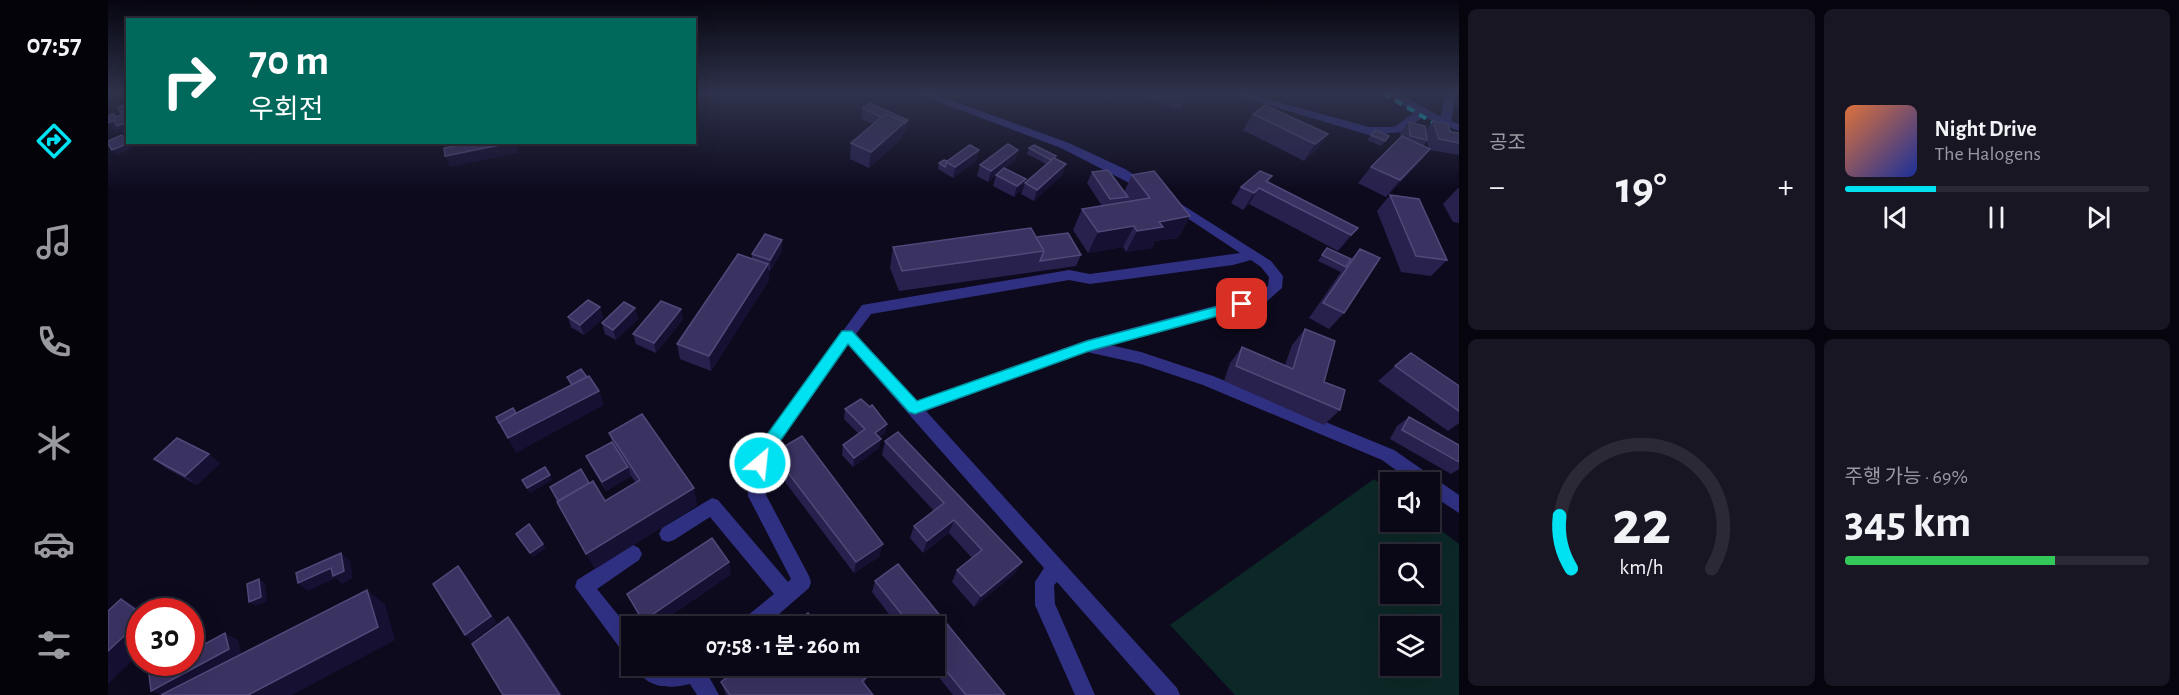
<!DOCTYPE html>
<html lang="ko">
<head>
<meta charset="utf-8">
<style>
	:root { --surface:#0a0816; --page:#181623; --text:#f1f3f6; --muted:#999aa1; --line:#2a2935; --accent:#00e1f2 }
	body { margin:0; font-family:"Alegreya Sans","Noto Sans KR",sans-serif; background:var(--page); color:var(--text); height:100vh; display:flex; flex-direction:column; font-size:22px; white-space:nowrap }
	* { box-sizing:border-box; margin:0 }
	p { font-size:20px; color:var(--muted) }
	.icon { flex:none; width:33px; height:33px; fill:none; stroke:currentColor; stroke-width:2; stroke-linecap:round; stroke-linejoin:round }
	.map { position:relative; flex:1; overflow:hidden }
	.side { display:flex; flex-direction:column; gap:9px; padding:9px; background:#06040c; width:720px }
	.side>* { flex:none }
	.hud { position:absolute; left:18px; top:18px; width:570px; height:126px; border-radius:0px; box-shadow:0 6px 24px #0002,0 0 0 2px var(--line); background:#00695c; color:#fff; overflow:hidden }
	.tools { position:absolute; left:1272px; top:472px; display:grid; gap:12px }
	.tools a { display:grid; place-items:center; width:60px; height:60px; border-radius:0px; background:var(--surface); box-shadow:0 6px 24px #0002,0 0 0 2px var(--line); font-size:30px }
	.speed { position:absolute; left:18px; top:598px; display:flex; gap:12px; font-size:30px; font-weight:700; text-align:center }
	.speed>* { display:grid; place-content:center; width:78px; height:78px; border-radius:50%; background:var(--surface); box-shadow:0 6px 24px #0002,0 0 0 2px var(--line); line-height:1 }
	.speed .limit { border:9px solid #d22; background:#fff; color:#111 }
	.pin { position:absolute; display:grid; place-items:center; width:51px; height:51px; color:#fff; margin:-26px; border-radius:12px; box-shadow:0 3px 9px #0006 }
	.me { position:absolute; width:66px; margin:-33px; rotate:28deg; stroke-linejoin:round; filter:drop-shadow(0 0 4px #0008) }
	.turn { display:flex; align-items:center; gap:21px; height:126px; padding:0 24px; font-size:27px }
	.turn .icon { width:78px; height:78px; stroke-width:2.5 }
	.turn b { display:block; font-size:42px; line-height:51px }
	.big { font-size:45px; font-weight:700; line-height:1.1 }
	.side .widget { flex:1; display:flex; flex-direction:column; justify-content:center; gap:9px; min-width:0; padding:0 21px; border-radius:9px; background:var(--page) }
	.side .dial { align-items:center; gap:0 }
	.dial svg { height:156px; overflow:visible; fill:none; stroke:var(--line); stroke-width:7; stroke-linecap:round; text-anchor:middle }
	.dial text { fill:var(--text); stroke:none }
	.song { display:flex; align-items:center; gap:18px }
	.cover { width:72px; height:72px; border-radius:9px; background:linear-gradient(135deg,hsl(20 70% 55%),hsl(230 70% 35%)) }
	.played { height:6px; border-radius:3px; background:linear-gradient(90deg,var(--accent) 30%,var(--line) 30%) }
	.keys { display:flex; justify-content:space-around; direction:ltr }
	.heat { display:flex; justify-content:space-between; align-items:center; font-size:33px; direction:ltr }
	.charge { height:9px; border-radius:4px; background:linear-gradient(90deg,#34c759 69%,var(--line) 0) }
	.side .tiles { flex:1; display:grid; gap:9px; grid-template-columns:repeat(2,1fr) }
	.trip { position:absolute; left:513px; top:616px; width:324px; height:60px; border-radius:0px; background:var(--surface); box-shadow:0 6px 24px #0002,0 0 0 2px var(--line); font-weight:700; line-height:60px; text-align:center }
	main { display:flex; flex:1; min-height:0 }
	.dock { display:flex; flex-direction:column; width:108px; justify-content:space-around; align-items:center; background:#040309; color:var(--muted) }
	.dock .icon { width:42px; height:42px }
	.dock .selected { color:var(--accent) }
	.dock b { font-size:27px; color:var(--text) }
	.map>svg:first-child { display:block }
</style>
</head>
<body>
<main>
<nav class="dock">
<b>07:57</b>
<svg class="icon selected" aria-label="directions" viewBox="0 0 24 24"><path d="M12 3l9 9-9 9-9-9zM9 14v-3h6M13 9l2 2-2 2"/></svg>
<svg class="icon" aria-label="music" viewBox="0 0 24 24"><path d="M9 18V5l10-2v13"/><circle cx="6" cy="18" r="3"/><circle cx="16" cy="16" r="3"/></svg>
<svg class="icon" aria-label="phone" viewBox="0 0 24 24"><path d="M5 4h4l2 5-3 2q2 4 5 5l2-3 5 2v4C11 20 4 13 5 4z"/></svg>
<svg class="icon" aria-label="climate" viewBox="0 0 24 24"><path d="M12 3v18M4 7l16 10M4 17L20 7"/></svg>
<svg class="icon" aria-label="car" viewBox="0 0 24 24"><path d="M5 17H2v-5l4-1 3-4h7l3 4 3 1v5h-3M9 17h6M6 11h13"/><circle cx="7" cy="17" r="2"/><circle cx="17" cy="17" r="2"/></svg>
<svg class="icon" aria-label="filters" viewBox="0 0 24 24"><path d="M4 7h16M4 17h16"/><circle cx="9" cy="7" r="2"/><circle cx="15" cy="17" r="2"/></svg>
</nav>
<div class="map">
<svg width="1351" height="695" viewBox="0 0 1351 695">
	<rect width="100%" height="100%" fill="#0d0a1e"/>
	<path fill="#0c2826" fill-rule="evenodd" d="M1266 479 1282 492V522H1322L1351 544V695H1127L1062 625ZM1282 555H1322V594H1282ZM1282 627H1322V666H1282Z"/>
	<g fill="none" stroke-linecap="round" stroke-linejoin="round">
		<g fill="#303082" fill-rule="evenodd">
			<path d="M807 93H823L961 143 1017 169 1045 187 1039 191 1035 190 953 148Z"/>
			<path d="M1120 93H1138L1261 127H1286L1306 113 1278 93C1298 93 1314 109 1333 116L1337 93H1348L1343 121 1351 124V131L1315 117 1293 132 1261 135Z"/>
			<path d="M1062 197 1163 261 1175 276 1174 288 1157 303 1002 345 1033 352 1105 376 1286 450 1351 495V513L1322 494V483H1306L1274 460 1095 385 1033 364 979 352 818 411 1069 688 1072 695H1048L949 582 946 585 947 604 987 695H967L927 605V582L936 568 740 345 663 455 658 475V495L701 576 703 582 701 588 656 627H631L634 620 666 594 602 517 566 540 560 542 554 540 551 534 554 528 604 498 610 500 680 582 683 579 640 496V475L650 447 754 305 961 270 982 274 1132 253 1058 204 1056 201ZM1143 260 1153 267 1161 277 1160 286 1147 295 979 340 809 401 748 334 763 314 961 280 982 284 1125 265Z"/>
			<path d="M525 545 531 548 534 554 531 560 489 589 524 632V658L517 655 467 587 469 580Z"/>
			<path d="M528 666H605L600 675 611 695H589L582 684C562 689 537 689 528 666Z"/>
		</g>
		<path stroke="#00e1f2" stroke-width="4" stroke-dasharray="8 6" stroke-linecap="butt" d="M1275 93 1351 138"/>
	</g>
	<g fill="#28214e" fill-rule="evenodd">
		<path d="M988 93H1007L1000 99Z"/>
		<path d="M1022 93H1081L1072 109Z"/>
		<path d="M755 108 800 120 798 131 795 134 794 138 761 168 742 159 743 143 765 124 753 119Z"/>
		<path d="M1145 114 1220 134 1208 151 1196 161 1135 130Z"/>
		<path d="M1325 121 1342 132 1351 133V155L1322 150 1309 165 1278 197 1250 183 1263 167 1293 138 1292 133 1301 122 1318 130ZM1319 141 1321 149 1315 146Z"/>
		<path d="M1263 135 1281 136 1273 146 1259 140Z"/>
		<path d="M921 148 947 158 958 164 954 175 926 201 913 194 917 183 938 164 919 154Z"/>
		<path d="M871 150 868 161 845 178 830 169 831 163 839 161Z"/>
		<path d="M910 150 907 161 897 168 914 190 906 197 885 186 888 175 880 182 869 176 872 165Z"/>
		<path d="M984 172 1016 192 1024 175 1082 216 1070 238 1047 241 1044 248 1018 252 1015 247 980 253 965 230 974 209 994 206 979 183Z"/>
		<path d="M1164 176 1160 182 1250 228 1230 251 1141 204 1135 210 1123 203 1133 187Z"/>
		<path d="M1350 188H1351V223L1345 222 1335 204Z"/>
		<path d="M1282 195 1339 260 1323 276 1293 272 1269 211Z"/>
		<path d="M928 237 973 255 968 266 791 291 782 268 785 247Z"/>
		<path d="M1219 248 1243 259 1252 249 1236 313 1221 329 1201 318 1233 272 1210 261Z"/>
		<path d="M674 251 662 271 660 270 661 280 603 371 572 359 569 344 644 258V254Z"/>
		<path d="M492 307 495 318 476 335 463 327 460 317Z"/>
		<path d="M527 308 530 319 508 340 497 334 494 323Z"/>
		<path d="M575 319 548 353 528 344 525 334Z"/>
		<path d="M1197 329 1216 382 1232 410 1216 425 1116 381 1122 363 1134 347 1177 365 1184 345Z"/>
		<path d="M1287 366 1351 386V423L1340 431 1270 381Z"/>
		<path d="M737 409 779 424 777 433 771 437V448L745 467 734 455 735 445 751 434 736 419Z"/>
		<path d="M1301 417 1351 445V469L1343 474 1282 439 1289 426Z"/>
		<path d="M501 433 589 505 487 569 449 502 481 483 497 501 528 483 523 476 498 491 482 465 478 456 504 442Z"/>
		<path d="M777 441 914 562 906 574 866 607 844 582 849 570 864 558 841 533 815 553 802 538 806 526 826 511 774 455Z"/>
		<path d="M665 453 771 557 746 573 665 466Z"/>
		<path d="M46 459 112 463 89 485 58 468Z"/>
		<path d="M790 564 897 695H845L822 666H826V627H791L764 592 767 581Z"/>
		<path d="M623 574 546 627H537L519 594Z"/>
		<path d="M758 678 756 684 765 695H618L613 682Z"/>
	</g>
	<g fill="#161033">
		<path d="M1003 93H1007L1000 99Z"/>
		<path d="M1080 93H1081L1072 109Z"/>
		<path d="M6 114 14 124 20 122V136L18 137 14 132 9 134 0 123 6 120 7 117Z"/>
		<path d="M800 120 798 131 795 134 794 138 761 168 763 152Z"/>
		<path d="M1220 134 1208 151 1196 161 1207 144Z"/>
		<path d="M20 142 25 148 9 155 4 150Z"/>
		<path d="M407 142H408L411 153 342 167 337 156Z"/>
		<path d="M1322 149 1309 165 1278 197 1292 180Z"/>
		<path d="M871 150 868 161 845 178 847 167Z"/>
		<path d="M910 150 907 161 880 182 883 171Z"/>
		<path d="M958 164 954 175 926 201 929 190Z"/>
		<path d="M918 179 914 190 906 197 909 186Z"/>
		<path d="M1151 188 1141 204 1135 210 1146 193Z"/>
		<path d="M1082 216 1070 238 1047 241 1044 248 1018 252 1029 231 1051 222Z"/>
		<path d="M1026 226 1015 247 980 253 990 232Z"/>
		<path d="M1250 228 1237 244 1230 251 1243 235Z"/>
		<path d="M674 240V251L662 271V260Z"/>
		<path d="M660 264 661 280 603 371 601 356Z"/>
		<path d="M492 307 495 318 476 335 472 325Z"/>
		<path d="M527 308 530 319 508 340 505 330Z"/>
		<path d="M573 309 575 319 548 353 546 343Z"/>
		<path d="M491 391 496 405 408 453 400 438Z"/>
		<path d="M779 424 777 433 765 442 767 433Z"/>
		<path d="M773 439 771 448 745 467 746 458Z"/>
		<path d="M101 454 112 463 89 485 77 476Z"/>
		<path d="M520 467 523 476 498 491 494 482Z"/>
		<path d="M442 475 444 480 422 493 419 488Z"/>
		<path d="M586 488 589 505 487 569 478 554Z"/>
		<path d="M846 520 841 533 815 553 819 541Z"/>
		<path d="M435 544 438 548 425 557 422 553Z"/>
		<path d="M775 544 771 557 746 573 748 562Z"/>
		<path d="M233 553 242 561 245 578 234 584 228 578 200 591 190 583Z"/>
		<path d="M621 562 623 574 546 627H538L535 621Z"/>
		<path d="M914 562 906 574 866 607 873 596Z"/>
		<path d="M350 566 357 574 389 623 364 642 357 635Z"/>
		<path d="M151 579 157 583 159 601 147 606 141 602Z"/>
		<path d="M259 590 277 604 287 640 184 695H140Z"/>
		<path d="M13 599 35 610 38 612 32 613Z"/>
		<path d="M400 617 409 627 455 695H452Z"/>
		<path d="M32 621V653L0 684V651Z"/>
		<path d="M117 633 130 640 134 656 55 695 43 691Z"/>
	</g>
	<g fill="#3a3261" stroke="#504a7a" stroke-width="1.5">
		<path d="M761 103 800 120 797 123V122L777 114 773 117 755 108Z"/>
		<path d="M20 104V122L9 126 6 120 0 123V116L6 114 7 117 14 115 10 107Z"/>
		<path d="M1157 105 1220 134 1207 144 1145 114Z"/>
		<path d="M777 114 797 122 763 152 743 143Z"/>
		<path d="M1325 121 1340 124 1342 132 1351 133V143L1331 139Z"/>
		<path d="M1301 122 1317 126 1319 140 1302 136Z"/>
		<path d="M1268 130 1281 136 1277 141 1263 135Z"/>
		<path d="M14 135 21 143 4 150 0 144V141Z"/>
		<path d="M1294 136 1322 149 1292 180 1263 167Z"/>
		<path d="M364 142H407L337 156 336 148Z"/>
		<path d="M900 144 910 150 883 171 872 165Z"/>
		<path d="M862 145 871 150 847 167 838 162Z"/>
		<path d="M926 145 948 156 943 160 921 148Z"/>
		<path d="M946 158 958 164 929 190 917 183Z"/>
		<path d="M836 160 839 161 837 167 831 163Z"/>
		<path d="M896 168 918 179 909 186 888 175Z"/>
		<path d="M1000 170 1020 197 1002 199 984 172Z"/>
		<path d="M1046 171 1082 216 1051 222 1055 227 1029 231 1026 226 990 232 974 209 1042 198 1024 175Z"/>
		<path d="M1152 171 1164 176 1158 181 1250 228 1243 235 1151 188 1146 193 1133 187Z"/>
		<path d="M1282 195 1311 199 1339 260 1308 256Z"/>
		<path d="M923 228 936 251 794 271 785 247Z"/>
		<path d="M960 233 973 255 932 261 936 251 928 237Z"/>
		<path d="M657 234 674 240 662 260 644 254Z"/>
		<path d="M1219 248 1243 259 1238 267 1214 255Z"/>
		<path d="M1252 249 1272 258 1236 313 1215 303Z"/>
		<path d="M630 254 660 264 601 356 569 344Z"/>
		<path d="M480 300 492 307 472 325 460 317Z"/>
		<path d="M553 301 573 309 546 343 525 334Z"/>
		<path d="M516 302 527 308 505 330 494 323Z"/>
		<path d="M1197 329 1227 341 1216 382 1237 390 1232 410 1128 366 1134 347 1185 369Z"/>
		<path d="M1303 353 1351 386V411L1287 366Z"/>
		<path d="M473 369 479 377 464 385 459 377Z"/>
		<path d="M481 376 491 391 400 438 391 422Z"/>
		<path d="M753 399 762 407 764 405 779 424 767 433 773 439 746 458 735 445 757 429 737 409Z"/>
		<path d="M405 408 408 413 391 423 388 417Z"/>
		<path d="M534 414 586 488 478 554 449 502 485 481 497 501 532 480 501 433Z"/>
		<path d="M1301 417 1351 445V462L1294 430Z"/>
		<path d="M790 432 914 562 873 596 849 570 874 550 846 520 819 541 806 526 836 503 777 441Z"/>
		<path d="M694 436 775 544 748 562 665 453Z"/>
		<path d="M69 438 101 454 77 476 46 459Z"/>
		<path d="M504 442 520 467 494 482 478 456Z"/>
		<path d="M437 467 442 475 419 488 414 480Z"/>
		<path d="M473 469 481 483 450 501 442 487Z"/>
		<path d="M421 524 435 544 422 553 408 534Z"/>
		<path d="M604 538 621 562 535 621 519 594Z"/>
		<path d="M233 553 236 571 225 576 223 568 190 583 188 573Z"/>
		<path d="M790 564 897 695H858L826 656V627H804L767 581Z"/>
		<path d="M350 566 383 616 357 635 325 584Z"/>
		<path d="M151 579 153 597 141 602 139 584Z"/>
		<path d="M259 590 270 627 140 695H53Z"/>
		<path d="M13 599 32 613V621L0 651V611Z"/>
		<path d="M700 613 712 627H682Z"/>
		<path d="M400 617 452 695H395L364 644Z"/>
		<path d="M117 633 121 649 43 691 41 674 61 663H82V652Z"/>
		<path d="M633 666H748L758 678 754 681 765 695H622L613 682Z"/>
	</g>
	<linearGradient id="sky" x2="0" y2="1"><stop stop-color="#070610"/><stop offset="0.49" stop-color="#2f334c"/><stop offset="1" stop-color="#2f334c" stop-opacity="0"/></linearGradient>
	<rect width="1351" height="190" fill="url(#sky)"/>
	<path fill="#00e1f2" stroke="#00929d" stroke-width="1.5" d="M1134 300 1141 304 1139 308 981 351 807 414 801 412 740 344 663 454 658 468 652 470 647 468 645 463 650 447 734 331H744L809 401 979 341Z"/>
</svg>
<div class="tools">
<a><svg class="icon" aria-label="sound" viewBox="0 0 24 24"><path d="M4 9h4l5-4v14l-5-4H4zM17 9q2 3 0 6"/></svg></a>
<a><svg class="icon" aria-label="search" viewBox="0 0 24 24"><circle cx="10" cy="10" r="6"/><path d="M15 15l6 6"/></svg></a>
<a><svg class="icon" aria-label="layers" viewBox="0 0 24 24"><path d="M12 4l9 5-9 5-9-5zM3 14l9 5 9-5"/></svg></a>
</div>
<div class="speed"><div class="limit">30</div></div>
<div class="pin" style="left:1134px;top:304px;background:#d93025"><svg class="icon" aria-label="arrive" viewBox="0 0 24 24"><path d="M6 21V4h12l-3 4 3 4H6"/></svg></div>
<svg class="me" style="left:652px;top:463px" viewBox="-20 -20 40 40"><circle r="17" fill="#00e1f2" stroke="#fff" stroke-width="3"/><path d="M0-11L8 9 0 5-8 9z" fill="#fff"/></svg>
<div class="trip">07:58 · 1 분 · 260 m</div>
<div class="hud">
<div class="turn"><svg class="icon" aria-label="right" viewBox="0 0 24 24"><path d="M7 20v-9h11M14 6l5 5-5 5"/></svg><div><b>70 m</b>우회전</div></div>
</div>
</div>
<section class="side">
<div class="tiles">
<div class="widget"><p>공조</p>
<div class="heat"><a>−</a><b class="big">19°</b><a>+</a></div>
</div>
<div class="widget">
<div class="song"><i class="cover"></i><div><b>Night Drive</b><p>The Halogens</p></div></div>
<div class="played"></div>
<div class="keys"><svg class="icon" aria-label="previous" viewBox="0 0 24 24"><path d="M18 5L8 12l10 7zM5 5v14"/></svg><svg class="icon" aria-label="pause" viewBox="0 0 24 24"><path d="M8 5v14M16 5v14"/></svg><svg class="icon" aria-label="next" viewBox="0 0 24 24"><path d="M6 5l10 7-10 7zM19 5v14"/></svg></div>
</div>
<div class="widget dial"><svg viewBox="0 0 100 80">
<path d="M14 69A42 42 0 1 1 86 69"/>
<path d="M14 69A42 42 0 0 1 8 42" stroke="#00e1f2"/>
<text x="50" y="56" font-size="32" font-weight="700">22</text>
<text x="50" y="72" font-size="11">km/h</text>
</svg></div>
<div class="widget"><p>주행 가능 · 69%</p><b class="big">345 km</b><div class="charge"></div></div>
</div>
</section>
</main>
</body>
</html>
